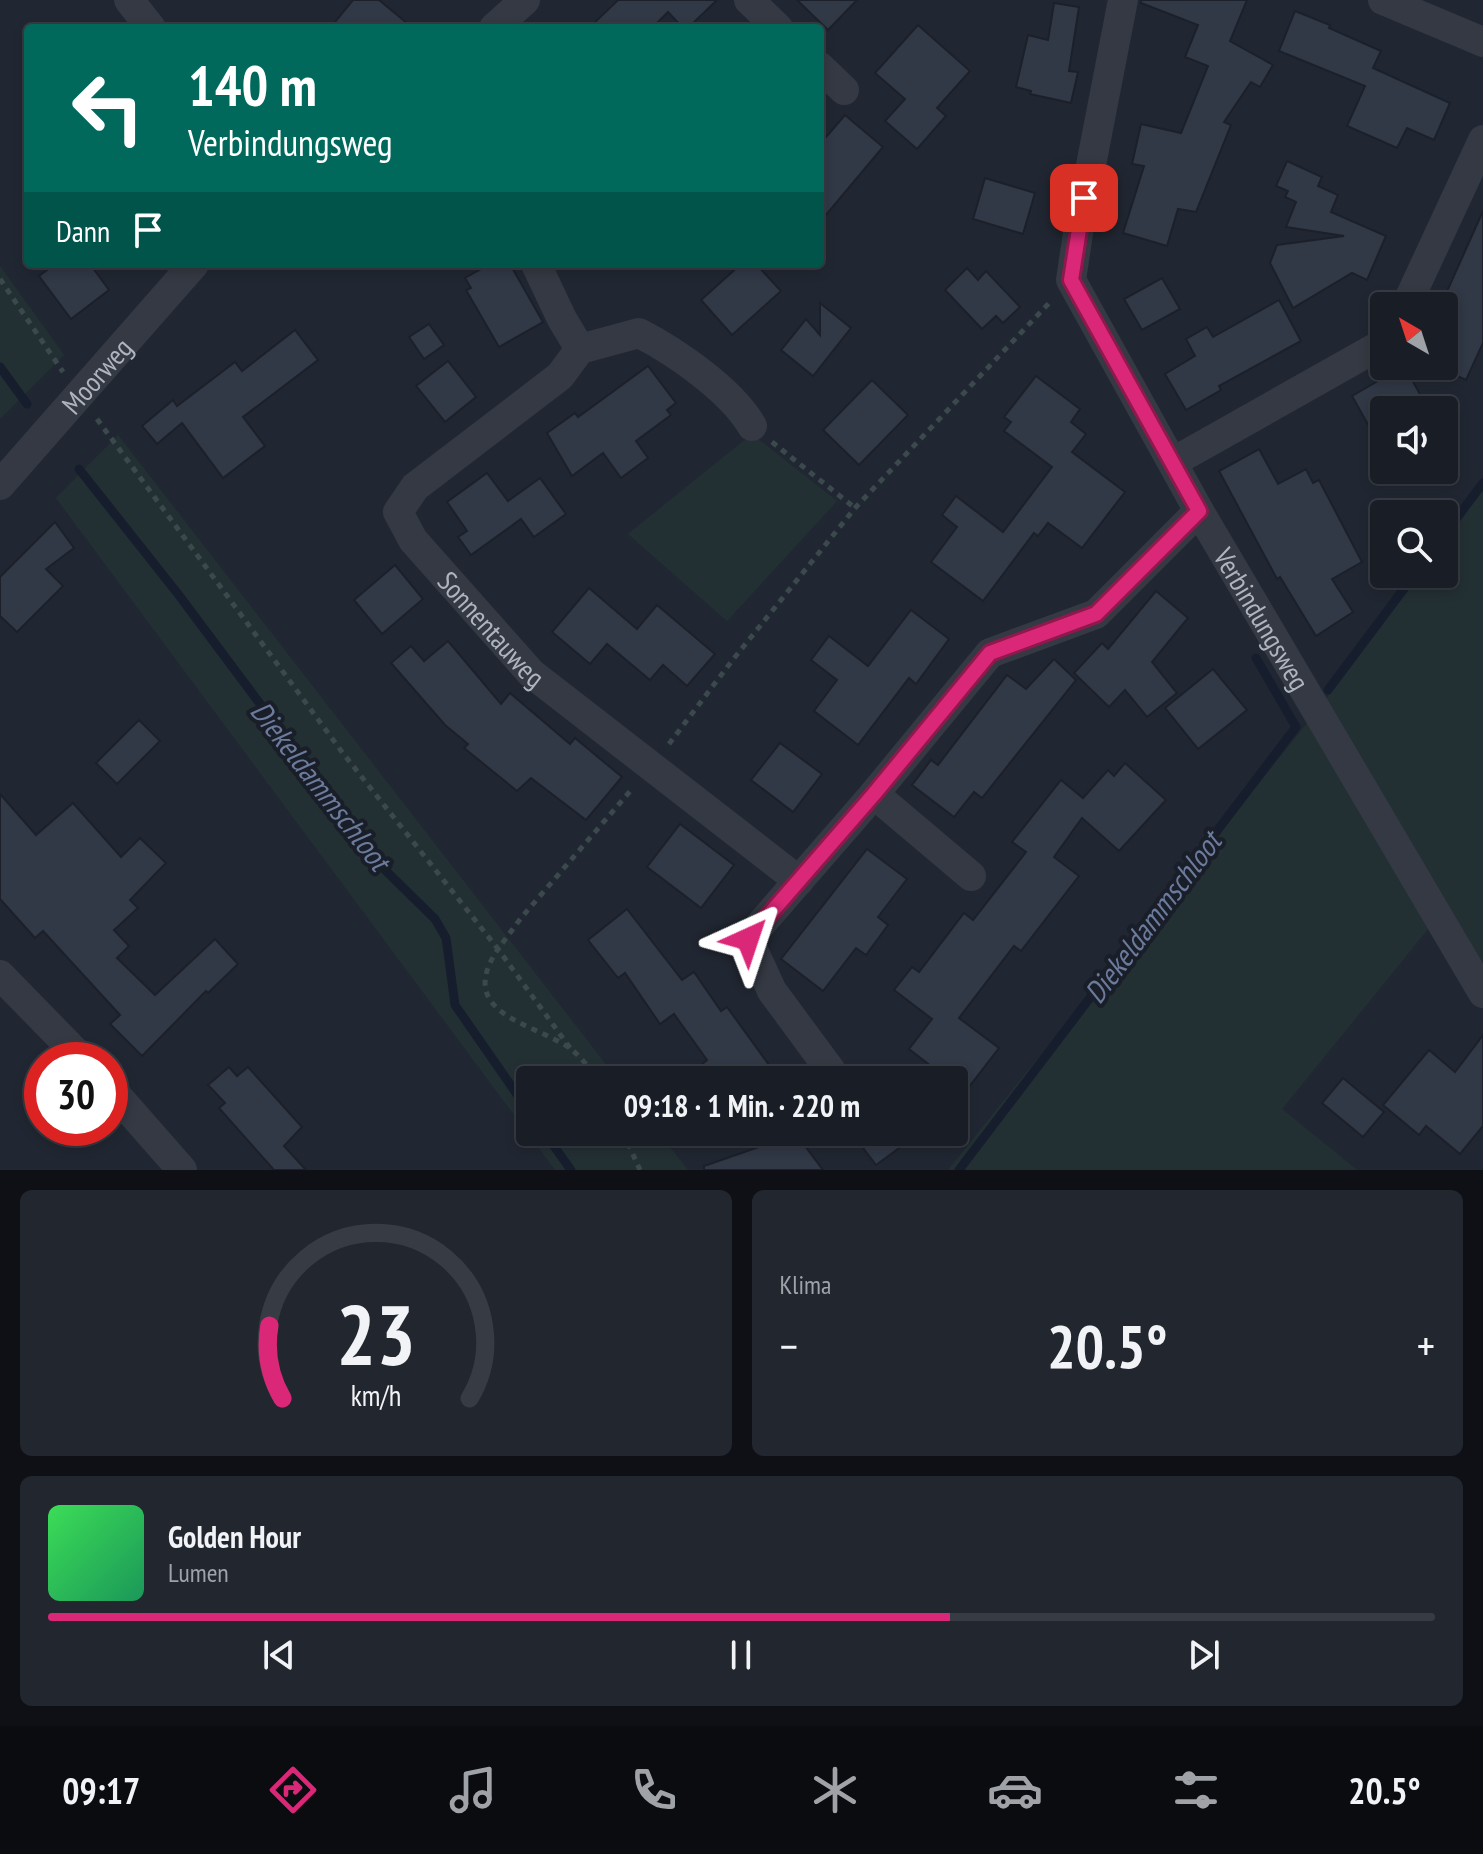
<!DOCTYPE html>
<html lang="de">
<head>
<meta charset="utf-8">
<style>
	:root { --surface:#191d26; --page:#22262e; --text:#f1f3f6; --muted:#9fa2a7; --line:#373b43; --accent:#db2777 }
	body { margin:0; font-family:"PT Sans Narrow",sans-serif; background:var(--page); color:var(--text); height:100vh; display:flex; flex-direction:column; font-size:30px; white-space:nowrap }
	* { box-sizing:border-box; margin:0 }
	p { font-size:26px; color:var(--muted) }
	.icon { flex:none; width:44px; height:44px; fill:none; stroke:currentColor; stroke-width:2; stroke-linecap:round; stroke-linejoin:round }
	.map { position:relative; height:1170px; overflow:hidden }
	.side { display:flex; flex-direction:column; gap:20px; padding:20px; background:#0e1015; flex:1 }
	.side>* { flex:none }
	.hud { position:absolute; left:24px; top:24px; width:800px; height:244px; border-radius:8px; box-shadow:0 4px 12px #0003,0 0 0 2px var(--line); background:#00695c; color:#fff; overflow:hidden }
	.needle { width:52px; rotate:321deg }
	.buttons { position:absolute; left:1370px; top:292px; display:grid; gap:16px }
	.buttons a { display:grid; place-items:center; width:88px; height:88px; border-radius:8px; background:var(--surface); box-shadow:0 4px 12px #0003,0 0 0 2px var(--line); font-size:40px }
	.speed { position:absolute; left:24px; top:1042px; display:flex; gap:16px; font-size:40px; font-weight:700; text-align:center }
	.speed>* { display:grid; place-content:center; width:104px; height:104px; border-radius:50%; background:var(--surface); box-shadow:0 4px 12px #0003,0 0 0 2px var(--line); line-height:1 }
	.speed .limit { border:12px solid #d22; background:#fff; color:#111 }
	.pin { position:absolute; display:grid; place-items:center; width:68px; height:68px; color:#fff; margin:-34px; border-radius:16px; box-shadow:0 4px 12px #0006 }
	.me { position:absolute; width:88px; margin:-44px; rotate:42deg; stroke-linejoin:round; filter:drop-shadow(0 0 6px #0008) }
	.turn { display:flex; align-items:center; gap:28px; height:168px; padding:0 32px; font-size:36px }
	.turn .icon { width:104px; height:104px; stroke-width:2.5 }
	.turn b { display:block; font-size:56px; line-height:68px }
	.then { display:flex; align-items:center; height:76px; padding:0 32px; background:#0003; gap:16px; font-size:30px }
	.big { font-size:60px; font-weight:600; line-height:1.1 }
	.side .widget { flex:1; display:flex; flex-direction:column; justify-content:center; gap:12px; min-width:0; padding:0 28px; border-radius:12px; background:var(--page) }
	.side .dial { align-items:center; gap:0 }
	.dial svg { height:208px; overflow:visible; fill:none; stroke:var(--line); stroke-width:7; stroke-linecap:round; text-anchor:middle }
	.dial text { fill:var(--text); stroke:none }
	.song { display:flex; align-items:center; gap:24px }
	.cover { width:96px; height:96px; border-radius:12px; background:linear-gradient(135deg,hsl(130 70% 55%),hsl(150 70% 35%)) }
	.played { height:8px; border-radius:4px; background:linear-gradient(90deg,var(--accent) 65%,var(--line) 65%) }
	.keys { display:flex; justify-content:space-around; direction:ltr }
	.heat { display:flex; justify-content:space-between; align-items:center; font-size:44px; direction:ltr }
	.side .tiles { flex:1; display:grid; gap:20px; grid-template-columns:1fr 1fr }
	.widget:last-child { grid-column:span 2 }
	.trip { position:absolute; left:516px; top:1066px; width:452px; height:80px; border-radius:8px; background:var(--surface); box-shadow:0 4px 12px #0003,0 0 0 2px var(--line); font-weight:600; line-height:80px; text-align:center }
	.menu { display:flex; height:128px; justify-content:space-around; align-items:center; background:#0a0c0f; color:var(--muted) }
	.menu .icon { width:56px; height:56px }
	.menu .on { color:var(--accent) }
	.menu b { font-size:36px; color:var(--text) }
	.map>svg:first-child { display:block }
</style>
</head>
<body>
<div class="map">
<svg width="1483" height="1170" viewBox="0 0 1483 1170">
	<rect width="100%" height="100%" fill="#212732"/>
	<g fill="#233033">
		<path d="M0 266 64 355 0 419Z"/>
		<path d="M752 434 837 501 727 621 628 534Z"/>
		<path d="M118 435 618 1080H530V1132H658L688 1170H555L56 498Z"/>
		<path d="M1483 488V990L1437 918 1282 1109 1357 1170H948L1316 712 1419 574H1444V540Z"/>
	</g>
	<g fill="none" stroke-linecap="round" stroke-linejoin="round">
		<g stroke="#161e2e" stroke-width="9">
			<path d="M0 367 27 404"/>
			<path d="M79 469 178 594 382 867 435 919 446 938 455 1005 530 1113"/>
			<path d="M1444 535 1483 483"/>
			<path d="M1328 690 1415 574"/>
			<path d="M544 1132 571 1170"/>
			<path d="M959 1170 1296 727 1256 658"/>
		</g>
	</g>
	<g fill="#313846" stroke="#1c202a" stroke-width="2">
		<path d="M353 0H379L413 28H330Z"/>
		<path d="M618 0H717L688 28H683L668 12 652 28H589Z"/>
		<path d="M797 0H857L828 30Z"/>
		<path d="M1141 0H1247L1230 41 1273 65 1260 87 1251 82 1224 122 1231 125 1196 212 1178 209 1167 246 1123 233 1144 166 1132 164 1141 124 1181 133 1208 66 1185 57 1198 25 1141 3Z"/>
		<path d="M1054 3 1079 7 1069 71 1078 72 1071 103 1030 94 1031 91 1016 87 1028 35 1048 40Z"/>
		<path d="M1295 11 1330 25 1329 28 1381 51 1373 68 1450 103 1434 140 1407 128 1397 148 1347 126 1365 86 1279 51Z"/>
		<path d="M918 25 970 71 937 108 946 116 917 149 885 121 905 99 875 73Z"/>
		<path d="M845 115 883 147 820 222V144Z"/>
		<path d="M1287 161 1322 177 1318 186 1338 195 1331 212 1386 236 1367 280 1352 273 1293 308 1270 263 1277 245 1344 236 1286 227 1296 202 1285 197 1288 191 1276 186Z"/>
		<path d="M985 178 1035 193 1023 234 973 219Z"/>
		<path d="M1483 211V343L1466 380 1444 370V298Z"/>
		<path d="M55 264H90L109 290 71 319 39 276Z"/>
		<path d="M490 264H510L543 322 499 347 466 290 471 288 465 278Z"/>
		<path d="M741 264H756L781 291 732 335 701 300Z"/>
		<path d="M967 268 978 280 986 271 1020 307 1003 323 996 316 982 329 945 290Z"/>
		<path d="M1162 278 1180 309 1142 330 1124 299Z"/>
		<path d="M1279 300 1301 341 1219 386 1221 390 1186 410 1165 374 1195 356 1186 339 1207 327 1213 337Z"/>
		<path d="M820 303 851 328 813 376 781 350 806 319 820 335Z"/>
		<path d="M429 324 444 345 424 359 409 337Z"/>
		<path d="M295 330 318 360 243 417 265 446 223 478 182 423 157 444 142 426 173 400 177 406 235 362 242 371Z"/>
		<path d="M448 361 476 397 445 422 416 386Z"/>
		<path d="M648 366 676 403 667 410 671 415 636 441 648 458 621 478 603 453 572 476 547 433 575 413 578 417Z"/>
		<path d="M1404 366 1429 410H1384V453L1352 396Z"/>
		<path d="M1036 376 1080 409 1071 422 1086 434 1072 452 1125 492 1082 548 1048 523 1038 536 1034 533 983 601 931 562 957 527 942 515 956 496 1003 532 1052 467 1004 431 1011 422 1004 417Z"/>
		<path d="M872 380 908 415 859 465 823 430Z"/>
		<path d="M1259 449 1278 484 1306 469 1313 483 1319 480 1362 562 1332 579 1353 612 1316 636 1280 577 1277 579 1219 471Z"/>
		<path d="M487 473 508 501 540 478 566 514 534 537 521 519 471 555 458 537 467 531 447 502Z"/>
		<path d="M55 522 74 548 46 569 63 586 17 632 0 616V577Z"/>
		<path d="M395 565 423 599 382 634 354 600Z"/>
		<path d="M589 588 637 629 657 605 715 654 687 686 663 665 650 680 607 644 590 664 552 632Z"/>
		<path d="M1156 591 1188 618 1152 662 1177 693 1147 717 1125 690 1109 707 1074 673 1102 643 1108 649Z"/>
		<path d="M911 610 949 639 916 684 909 678 858 745 814 711 837 680 811 660 829 636 868 666Z"/>
		<path d="M448 641 501 704 510 693 570 744 575 738 622 777 586 820 531 778 517 791 464 748 468 744 445 725 391 663 411 646 424 661Z"/>
		<path d="M1054 659 1076 680 982 798 974 792 954 817 912 785 931 760 938 765 1007 675 1026 689Z"/>
		<path d="M1213 669 1247 710 1198 749 1165 708Z"/>
		<path d="M139 720 160 741 117 784 96 763Z"/>
		<path d="M780 743 822 774 793 812 751 780Z"/>
		<path d="M1125 763 1166 800 1119 851 1082 818 1054 857 1079 876 1021 951 1014 946 959 1018 999 1048 965 1092 954 1084V1080H949L909 1049 932 1019 894 990 912 967 919 972 964 913 973 920 1026 852 1012 842 1061 780 1083 798 1108 770 1114 776Z"/>
		<path d="M0 794 36 835 73 803 121 857 140 838 166 863 130 900 138 908 114 930 129 946 117 958 155 995 215 939 238 964 208 993 206 991 142 1056 110 1024 120 1015 43 931 35 938 0 899Z"/>
		<path d="M680 824 734 865 701 908 647 867Z"/>
		<path d="M867 849 907 879 878 917 888 925 866 955 856 948 823 991 781 959Z"/>
		<path d="M627 909 682 980 694 972 721 1011 727 1007 780 1080H683L707 1060 674 1014 660 1024 625 973 618 978 588 940Z"/>
		<path d="M1483 1035V1126L1460 1154 1426 1126 1419 1135 1383 1105 1429 1050 1455 1072Z"/>
		<path d="M229 1067 237 1076 248 1067 302 1127 284 1146 306 1170H274L219 1108 225 1103 208 1085Z"/>
		<path d="M1343 1078 1384 1112 1363 1137 1322 1103Z"/>
		<path d="M851 1132H921L876 1165Z"/>
		<path d="M796 1134 823 1170H704V1166Z"/>
	</g>
	<g fill="none" stroke-linecap="round" stroke-linejoin="round">
		<g stroke="#3b494c" stroke-width="5" stroke-dasharray="6 6" stroke-linecap="butt">
			<path d="M0 279 63 372"/>
			<path d="M97 419 342 752 498 949 521 918 632 789"/>
			<path d="M772 442 855 508"/>
			<path d="M669 744 731 662 855 508 1051 301"/>
			<path d="M570 1048 498 949C455 1013 530 1022 568 1047 580 1055 589 1068 597 1080"/>
			<path d="M623 1132 640 1170"/>
		</g>
		<g stroke="#343943" stroke-width="30">
			<path d="M129 0 151 28"/>
			<path d="M749 0 778 28"/>
			<path id="s1" d="M1123 0 1079 227 1071 280 1199 511 1483 993"/>
			<path d="M1383 0 1483 42"/>
			<path d="M494 28 525 0"/>
			<path d="M820 67 844 90"/>
			<path d="M536 264 562 319 580 349"/>
			<path d="M1406 306 1483 140"/>
			<path id="s2" d="M752 426C731 390 676 352 639 333L580 349 560 376 415 487 398 512 413 540 531 673 799 881"/>
			<path d="M1173 462 1384 343"/>
			<path id="s3" d="M0 485 194 264"/>
			<path d="M874 794 971 876"/>
			<path d="M0 975 83 1060"/>
			<path d="M831 1071 772 991 748 939 874 794 990 653 1096 614 1199 511"/>
			<path d="M110 1088 182 1170"/>
		</g>
	</g>
	<g fill="none" stroke-linecap="round" stroke-linejoin="round">
		<g stroke="#8e194d" stroke-width="20">
			<path id="route" d="M748 939 874 794 990 653 1096 614 1199 511 1071 280 1084 198"/>
		</g>
		<use href="#route" stroke="#db2777" stroke-width="14"/>
	</g>
	<g text-anchor="middle" dominant-baseline="central" stroke-width="8" stroke-linejoin="round" paint-order="stroke">
		<g font-size="28" fill="#aeb4c0" stroke="#1a1e28">
			<text stroke="none"><textPath href="#s3" startOffset="146">Moorweg</textPath></text>
			<text stroke="none"><textPath href="#s1" startOffset="674">Verbindungsweg</textPath></text>
			<text stroke="none"><textPath href="#s2" startOffset="606">Sonnentauweg</textPath></text>
		</g>
		<g font-size="30" font-style="italic" fill="#6b7b9c" stroke="#1a1e28">
			<text transform="translate(321 785) rotate(52)">Diekeldammschloot</text>
			<text transform="translate(1152 917) rotate(-53)">Diekeldammschloot</text>
		</g>
	</g>
</svg>
<div class="buttons">
<a><svg class="needle" viewBox="-14 -14 28 28"><path d="M0-13l5 13h-10z" fill="#e53935"/><path d="M0 13l5-13h-10z" fill="#9fa2a7"/></svg></a>
<a><svg class="icon" aria-label="sound" viewBox="0 0 24 24"><path d="M4 9h4l5-4v14l-5-4H4zM17 9q2 3 0 6"/></svg></a>
<a><svg class="icon" aria-label="search" viewBox="0 0 24 24"><circle cx="10" cy="10" r="6"/><path d="M15 15l6 6"/></svg></a>
</div>
<div class="speed"><div class="limit">30</div></div>
<div class="pin" style="left:1084px;top:198px;background:#d93025"><svg class="icon" aria-label="arrive" viewBox="0 0 24 24"><path d="M6 21V4h12l-3 4 3 4H6"/></svg></div>
<svg class="me" style="left:748px;top:939px" viewBox="-20 -20 40 40"><path d="M0-17L14 15 0 8-14 15z" fill="#db2777" stroke="#fff" stroke-width="4"/></svg>
<div class="trip">09:18 · 1 Min. · 220 m</div>
<div class="hud">
<div class="turn"><svg class="icon" aria-label="left" viewBox="0 0 24 24"><path d="M17 20v-9H6M10 6l-5 5 5 5"/></svg><div><b>140 m</b>Verbindungsweg</div></div>
<div class="then">Dann<svg class="icon" aria-label="arrive" viewBox="0 0 24 24"><path d="M6 21V4h12l-3 4 3 4H6"/></svg></div>
</div>
</div>
<section class="side">
<div class="tiles">
<div class="widget dial"><svg viewBox="0 0 100 80">
<path d="M14 69A42 42 0 1 1 86 69"/>
<path d="M14 69A42 42 0 0 1 9 41" stroke="#db2777"/>
<text x="50" y="56" font-size="32" font-weight="700">23</text>
<text x="50" y="72" font-size="11">km/h</text>
</svg></div>
<div class="widget"><p>Klima</p>
<div class="heat"><a>−</a><b class="big">20.5°</b><a>+</a></div>
</div>
<div class="widget">
<div class="song"><i class="cover"></i><div><b>Golden Hour</b><p>Lumen</p></div></div>
<div class="played"></div>
<div class="keys"><svg class="icon" aria-label="previous" viewBox="0 0 24 24"><path d="M18 5L8 12l10 7zM5 5v14"/></svg><svg class="icon" aria-label="pause" viewBox="0 0 24 24"><path d="M8 5v14M16 5v14"/></svg><svg class="icon" aria-label="next" viewBox="0 0 24 24"><path d="M6 5l10 7-10 7zM19 5v14"/></svg></div>
</div>
</div>
</section>
<nav class="menu">
<b>09:17</b>
<svg class="icon on" aria-label="directions" viewBox="0 0 24 24"><path d="M12 3l9 9-9 9-9-9zM9 14v-3h6M13 9l2 2-2 2"/></svg>
<svg class="icon" aria-label="music" viewBox="0 0 24 24"><path d="M9 18V5l10-2v13"/><circle cx="6" cy="18" r="3"/><circle cx="16" cy="16" r="3"/></svg>
<svg class="icon" aria-label="phone" viewBox="0 0 24 24"><path d="M5 4h4l2 5-3 2q2 4 5 5l2-3 5 2v4C11 20 4 13 5 4z"/></svg>
<svg class="icon" aria-label="climate" viewBox="0 0 24 24"><path d="M12 3v18M4 7l16 10M4 17L20 7"/></svg>
<svg class="icon" aria-label="car" viewBox="0 0 24 24"><path d="M5 17H2v-5l4-1 3-4h7l3 4 3 1v5h-3M9 17h6M6 11h13"/><circle cx="7" cy="17" r="2"/><circle cx="17" cy="17" r="2"/></svg>
<svg class="icon" aria-label="filters" viewBox="0 0 24 24"><path d="M4 7h16M4 17h16"/><circle cx="9" cy="7" r="2"/><circle cx="15" cy="17" r="2"/></svg>
<b>20.5°</b>
</nav>
</body>
</html>
